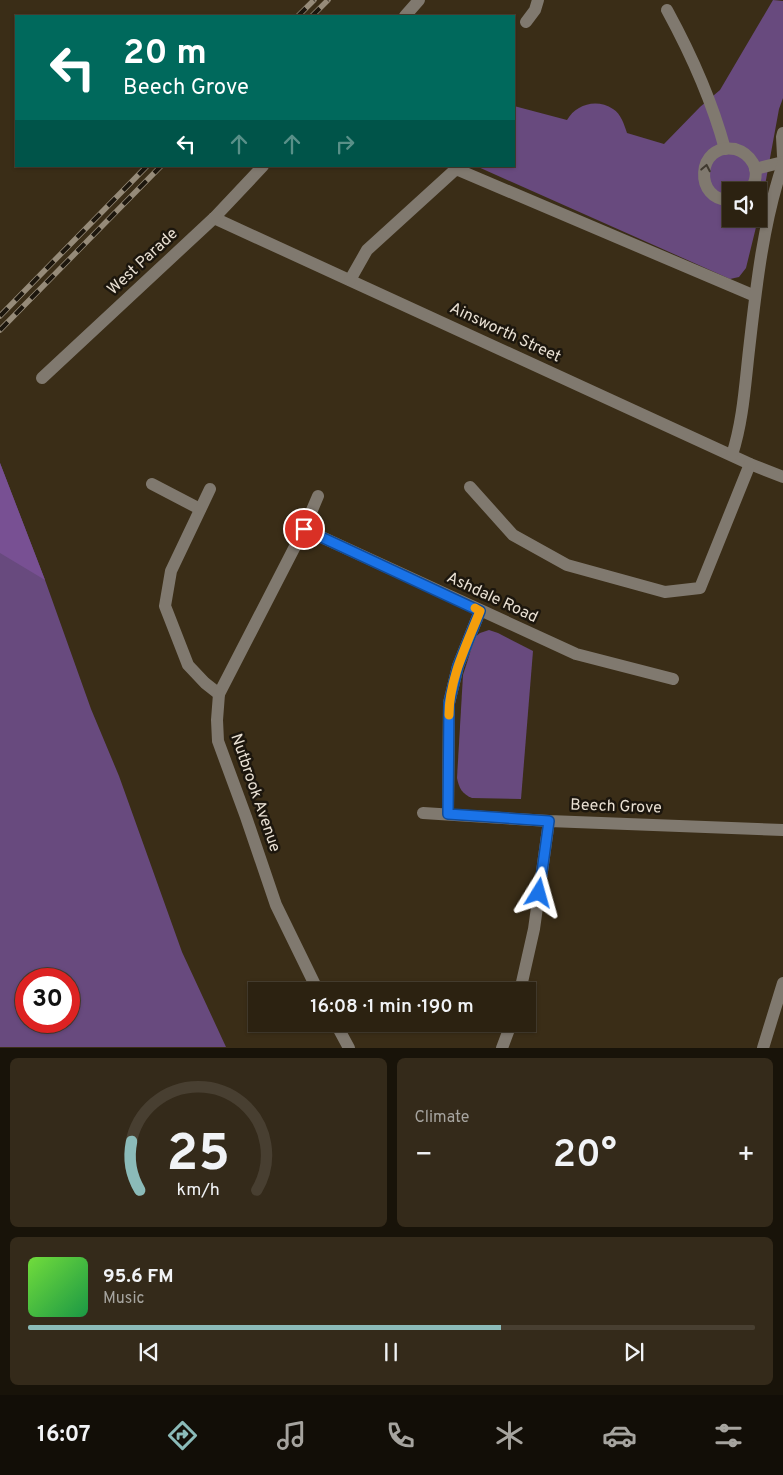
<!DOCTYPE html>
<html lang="en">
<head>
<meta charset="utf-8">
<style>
	:root { --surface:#2c2211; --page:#342a1a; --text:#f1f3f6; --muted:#a6a49f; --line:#483f31; --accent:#8bbbb9 }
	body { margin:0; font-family:Overpass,sans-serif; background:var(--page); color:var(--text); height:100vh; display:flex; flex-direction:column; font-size:19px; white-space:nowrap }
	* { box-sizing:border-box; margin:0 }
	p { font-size:16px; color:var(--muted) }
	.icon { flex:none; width:28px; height:28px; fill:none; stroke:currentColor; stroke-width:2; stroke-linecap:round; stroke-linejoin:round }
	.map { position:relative; height:1048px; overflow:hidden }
	.side { display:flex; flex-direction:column; gap:10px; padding:10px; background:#181309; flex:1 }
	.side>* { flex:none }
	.top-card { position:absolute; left:15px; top:15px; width:500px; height:152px; border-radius:0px; box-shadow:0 1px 4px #0004,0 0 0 1px var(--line); background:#00695c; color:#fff; overflow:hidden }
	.buttons { position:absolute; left:722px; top:182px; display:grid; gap:10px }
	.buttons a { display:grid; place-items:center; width:45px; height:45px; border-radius:0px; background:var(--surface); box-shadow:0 1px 4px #0004,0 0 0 1px var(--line); font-size:25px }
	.speed { position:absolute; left:15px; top:968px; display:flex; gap:10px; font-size:25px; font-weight:700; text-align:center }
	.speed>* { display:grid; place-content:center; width:65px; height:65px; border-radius:50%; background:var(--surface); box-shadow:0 1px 4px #0004,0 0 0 1px var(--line); line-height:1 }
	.speed .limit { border:8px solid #d22; background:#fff; color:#111 }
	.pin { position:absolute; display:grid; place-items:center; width:42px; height:42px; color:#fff; margin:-21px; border:2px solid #fff; border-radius:50%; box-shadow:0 1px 5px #0007 }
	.me { position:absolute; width:55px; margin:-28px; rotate:8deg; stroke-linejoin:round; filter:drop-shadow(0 0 4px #0008) }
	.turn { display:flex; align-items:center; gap:18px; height:105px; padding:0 25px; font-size:22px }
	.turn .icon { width:65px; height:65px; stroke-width:2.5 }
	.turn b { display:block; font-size:35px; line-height:42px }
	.lanes { display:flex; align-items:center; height:48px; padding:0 25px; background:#0003; justify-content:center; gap:25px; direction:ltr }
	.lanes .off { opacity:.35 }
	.big { font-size:38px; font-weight:600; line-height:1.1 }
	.side .widget { flex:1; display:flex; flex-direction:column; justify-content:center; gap:8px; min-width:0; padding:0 18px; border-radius:8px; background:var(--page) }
	.side .dial { align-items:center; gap:0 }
	.dial svg { height:130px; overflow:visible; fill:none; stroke:var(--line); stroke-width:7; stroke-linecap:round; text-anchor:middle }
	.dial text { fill:var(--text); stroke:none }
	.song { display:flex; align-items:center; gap:15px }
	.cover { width:60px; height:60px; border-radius:8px; background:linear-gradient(135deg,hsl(100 70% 55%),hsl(140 70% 35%)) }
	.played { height:5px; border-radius:2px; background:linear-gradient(90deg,var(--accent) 65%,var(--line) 65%) }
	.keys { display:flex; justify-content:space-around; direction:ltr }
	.heat { display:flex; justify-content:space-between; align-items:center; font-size:28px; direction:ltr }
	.side .tiles { flex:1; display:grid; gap:10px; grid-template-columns:1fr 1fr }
	.widget:last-child { grid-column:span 2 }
	.trip { position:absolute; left:248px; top:982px; width:288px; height:50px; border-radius:0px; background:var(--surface); box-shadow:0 1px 4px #0004,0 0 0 1px var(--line); font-weight:600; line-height:50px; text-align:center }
	.tabs { display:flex; height:80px; justify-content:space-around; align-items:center; background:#120e07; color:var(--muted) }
	.tabs .icon { width:35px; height:35px }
	.tabs .current { color:var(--accent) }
	.tabs b { font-size:22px; color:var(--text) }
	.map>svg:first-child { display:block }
</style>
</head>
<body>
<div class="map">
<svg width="783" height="1048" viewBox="0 0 783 1048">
	<rect width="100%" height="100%" fill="#3a2d17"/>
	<g fill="#684a7e" fill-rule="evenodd">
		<path d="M773 0 783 1V98L779 109 759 218V191H731V219H758L746 268 739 277 730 279 476 166H514V106L567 120C576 104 597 98 613 109 621 114 624 124 627 133L664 144 700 107 720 90Z"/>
		<path d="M0 463 45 580 91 709 119 776 182 952 226 1047H0ZM26 979H69V1021H26Z"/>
		<path d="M489 630 498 633 533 651 521 799 472 798C462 794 459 788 457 778L463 675 475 637 480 633Z"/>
	</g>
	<path fill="#785093" d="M0 463 45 580 0 553Z"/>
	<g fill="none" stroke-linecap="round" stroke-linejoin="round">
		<g stroke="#80796f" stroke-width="12">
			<path d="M667 10C691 54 712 101 725 149"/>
			<path d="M405 16 419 0"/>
			<path d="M526 22 535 10 538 0"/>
			<path d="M783 133 782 137 783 156"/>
			<path d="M755 169 783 162"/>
			<path d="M731 200C693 202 696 142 735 149 742 151 749 156 753 163 758 172 756 183 749 191"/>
			<path d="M214 218 750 464 783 477"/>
			<path d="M350 280 367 250 456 169 755 296"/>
			<path d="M42 378 214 218 263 166"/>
			<path d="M732 455C743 421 745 385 749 350 756 288 763 223 783 164"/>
			<path d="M152 484 200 509"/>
			<path d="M470 487 513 535 567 565 665 592 700 588 750 464"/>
			<path d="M210 489 171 571 165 606 188 665 205 683 219 694"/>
			<path d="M304 529 576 654 673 679"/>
			<path d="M423 813 549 821 783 830"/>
			<path d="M448 814 449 703 458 666 480 611"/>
			<path d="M318 991 276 905 246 817 218 741 217 720 219 694 304 529 318 496"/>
			<path d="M520 991 534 929 549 821"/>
			<path d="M336 1024 349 1048"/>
			<path d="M502 1048 511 1024"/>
			<path d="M763 1048 783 983"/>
		</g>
		<g stroke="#968b79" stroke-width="5.5">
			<g id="rail">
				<path d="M298 16 314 0"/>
				<path d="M312 16 328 0"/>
				<path d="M0 316 147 166"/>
				<path d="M0 330 161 166"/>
			</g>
		</g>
		<use href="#rail" stroke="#1c160d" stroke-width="4" stroke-dasharray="11" stroke-linecap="butt"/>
	</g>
	<defs><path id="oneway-chevron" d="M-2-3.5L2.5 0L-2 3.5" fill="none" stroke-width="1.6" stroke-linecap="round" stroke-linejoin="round" transform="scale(1.25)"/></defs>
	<use stroke="#3f392f" href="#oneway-chevron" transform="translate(706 168) rotate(-79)"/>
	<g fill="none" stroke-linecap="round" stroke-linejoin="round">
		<g stroke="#114b97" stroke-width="12">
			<path id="route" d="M304 529 480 611 458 666 449 703 448 814 549 821 539 893"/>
		</g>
		<use href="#route" stroke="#1a73e8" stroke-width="9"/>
		<path stroke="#f59e0b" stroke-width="9" d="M449 715C449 679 467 644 480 611L475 608"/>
	</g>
	<g text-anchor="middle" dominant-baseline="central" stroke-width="5" stroke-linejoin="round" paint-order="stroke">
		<g font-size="16" fill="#e9e0d3" stroke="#1c160d">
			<text transform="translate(143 262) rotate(-43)">West Parade</text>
			<text transform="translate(505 333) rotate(25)">Ainsworth Street</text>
			<text transform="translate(492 598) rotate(25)">Ashdale Road</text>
			<text transform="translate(255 793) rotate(71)">Nutbrook Avenue</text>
			<text transform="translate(616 807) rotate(2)">Beech Grove</text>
		</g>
	</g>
</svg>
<div class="buttons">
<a><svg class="icon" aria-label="sound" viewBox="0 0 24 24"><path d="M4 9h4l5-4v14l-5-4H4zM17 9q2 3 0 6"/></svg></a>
</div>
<div class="speed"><div class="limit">30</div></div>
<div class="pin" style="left:304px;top:529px;background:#d93025"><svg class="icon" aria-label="arrive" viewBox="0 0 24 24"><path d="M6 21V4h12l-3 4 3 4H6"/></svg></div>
<svg class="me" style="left:539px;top:893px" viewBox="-20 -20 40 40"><path d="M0-17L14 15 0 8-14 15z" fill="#1a73e8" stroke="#fff" stroke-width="4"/></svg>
<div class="trip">16:08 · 1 min · 190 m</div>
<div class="top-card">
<div class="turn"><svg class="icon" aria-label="left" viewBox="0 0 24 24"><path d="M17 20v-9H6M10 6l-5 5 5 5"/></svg><div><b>20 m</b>Beech Grove</div></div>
<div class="lanes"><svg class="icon" aria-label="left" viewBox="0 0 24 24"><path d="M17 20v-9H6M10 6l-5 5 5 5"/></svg><svg class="icon off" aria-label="ahead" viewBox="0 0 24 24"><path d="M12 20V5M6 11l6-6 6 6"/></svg><svg class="icon off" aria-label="ahead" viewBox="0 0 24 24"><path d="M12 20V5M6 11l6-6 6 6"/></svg><svg class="icon off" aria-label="right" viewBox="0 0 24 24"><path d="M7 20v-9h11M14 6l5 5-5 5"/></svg></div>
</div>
</div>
<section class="side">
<div class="tiles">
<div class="widget dial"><svg viewBox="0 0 100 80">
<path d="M14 69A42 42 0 1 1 86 69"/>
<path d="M14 69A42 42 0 0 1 9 39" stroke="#8bbbb9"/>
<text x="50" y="56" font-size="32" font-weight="700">25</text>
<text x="50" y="72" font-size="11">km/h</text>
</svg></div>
<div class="widget"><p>Climate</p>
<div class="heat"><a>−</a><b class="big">20°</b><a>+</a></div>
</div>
<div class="widget">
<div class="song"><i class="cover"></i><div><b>95.6 FM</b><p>Music</p></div></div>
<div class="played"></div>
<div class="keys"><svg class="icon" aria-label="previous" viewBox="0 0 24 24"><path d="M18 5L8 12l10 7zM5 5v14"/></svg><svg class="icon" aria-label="pause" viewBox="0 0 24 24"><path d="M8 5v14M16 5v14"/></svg><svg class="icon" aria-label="next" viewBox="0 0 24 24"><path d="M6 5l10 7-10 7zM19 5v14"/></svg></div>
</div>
</div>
</section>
<nav class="tabs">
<b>16:07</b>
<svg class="icon current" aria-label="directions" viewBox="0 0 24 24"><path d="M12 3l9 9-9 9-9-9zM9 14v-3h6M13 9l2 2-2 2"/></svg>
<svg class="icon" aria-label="music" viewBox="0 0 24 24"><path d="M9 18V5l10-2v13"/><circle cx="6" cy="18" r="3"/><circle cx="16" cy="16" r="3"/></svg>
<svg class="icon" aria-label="phone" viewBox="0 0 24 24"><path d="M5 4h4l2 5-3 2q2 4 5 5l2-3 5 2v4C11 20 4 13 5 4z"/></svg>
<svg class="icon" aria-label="climate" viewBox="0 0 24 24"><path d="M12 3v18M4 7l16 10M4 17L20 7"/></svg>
<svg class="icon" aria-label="car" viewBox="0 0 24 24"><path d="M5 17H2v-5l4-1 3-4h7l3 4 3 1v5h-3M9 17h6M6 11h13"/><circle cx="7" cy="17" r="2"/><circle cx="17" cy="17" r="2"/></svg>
<svg class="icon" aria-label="filters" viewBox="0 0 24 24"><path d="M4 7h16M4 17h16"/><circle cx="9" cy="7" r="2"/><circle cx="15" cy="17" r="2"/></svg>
</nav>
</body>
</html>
